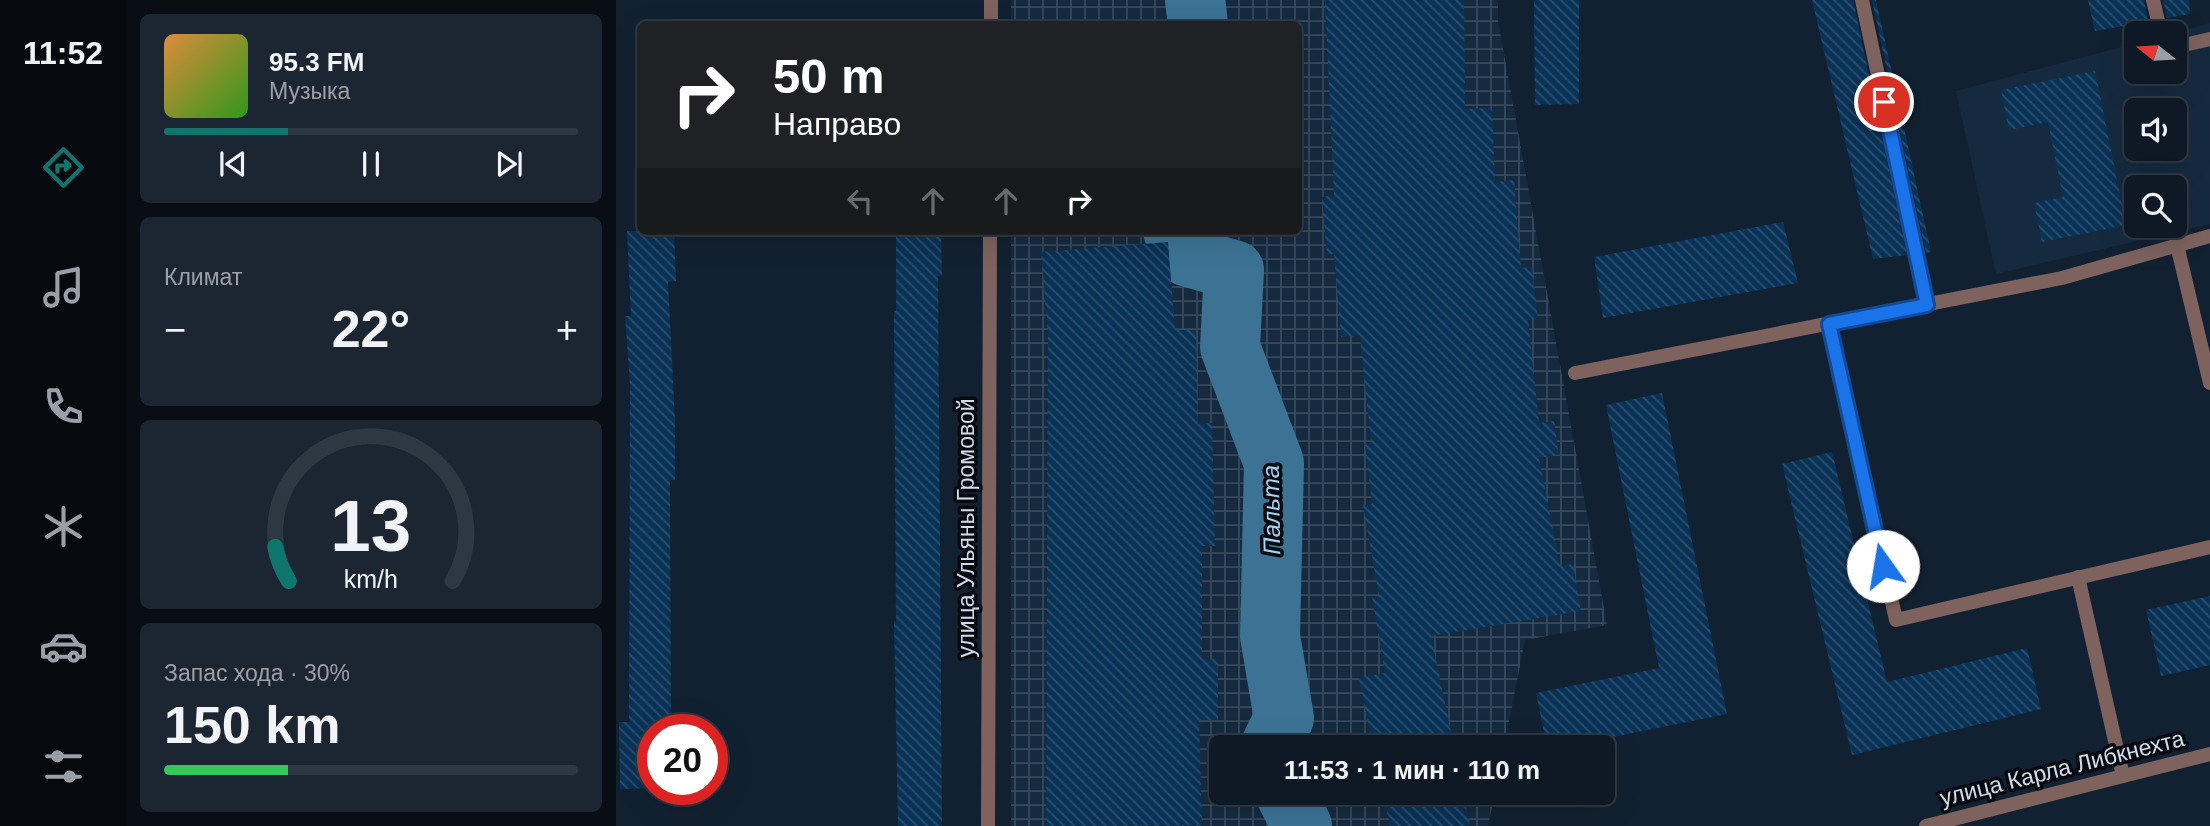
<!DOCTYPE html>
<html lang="ru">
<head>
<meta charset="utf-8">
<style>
	:root { --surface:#0e1925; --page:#1c2632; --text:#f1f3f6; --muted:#9ba0a7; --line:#2e3842; --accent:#0f766e }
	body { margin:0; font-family:Helvetica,sans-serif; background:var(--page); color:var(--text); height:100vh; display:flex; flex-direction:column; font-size:26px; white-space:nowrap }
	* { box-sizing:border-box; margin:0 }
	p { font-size:23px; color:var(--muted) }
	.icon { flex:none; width:38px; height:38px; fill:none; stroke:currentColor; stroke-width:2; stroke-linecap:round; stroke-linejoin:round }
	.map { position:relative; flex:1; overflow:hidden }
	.sheet { display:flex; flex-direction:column; gap:14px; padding:14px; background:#080e14; width:490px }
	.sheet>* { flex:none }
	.hud { position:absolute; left:21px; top:21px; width:665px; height:214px; border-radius:10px; box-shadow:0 7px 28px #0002,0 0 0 2px var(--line); background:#202124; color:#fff; overflow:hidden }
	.needle { width:46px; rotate:288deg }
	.controls { position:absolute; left:1508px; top:21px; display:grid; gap:14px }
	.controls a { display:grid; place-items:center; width:63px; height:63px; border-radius:10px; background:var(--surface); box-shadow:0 7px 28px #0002,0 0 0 2px var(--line); font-size:35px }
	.speed { position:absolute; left:21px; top:714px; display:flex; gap:14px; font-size:35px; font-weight:700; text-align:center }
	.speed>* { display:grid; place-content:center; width:91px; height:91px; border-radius:50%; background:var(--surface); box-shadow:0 7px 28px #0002,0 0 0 2px var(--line); line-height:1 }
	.speed .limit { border:10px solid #d22; background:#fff; color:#111 }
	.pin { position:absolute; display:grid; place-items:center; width:60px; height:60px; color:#fff; margin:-30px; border:4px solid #fff; border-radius:50%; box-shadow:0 2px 7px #0007 }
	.me { position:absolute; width:77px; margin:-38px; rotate:347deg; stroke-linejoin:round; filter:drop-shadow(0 0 5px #0008) }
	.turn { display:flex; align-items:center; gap:24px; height:147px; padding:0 21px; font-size:32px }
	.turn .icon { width:91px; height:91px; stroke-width:2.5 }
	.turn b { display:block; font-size:49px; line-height:60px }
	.lanes { display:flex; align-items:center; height:66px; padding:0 21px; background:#0003; justify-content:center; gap:35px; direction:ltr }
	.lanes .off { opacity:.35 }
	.big { font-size:52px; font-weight:800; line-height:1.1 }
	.sheet .widget { flex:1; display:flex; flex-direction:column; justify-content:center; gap:10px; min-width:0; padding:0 24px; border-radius:10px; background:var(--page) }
	.sheet .dial { align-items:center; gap:0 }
	.dial svg { height:182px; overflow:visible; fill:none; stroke:var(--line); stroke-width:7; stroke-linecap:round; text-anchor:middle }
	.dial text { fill:var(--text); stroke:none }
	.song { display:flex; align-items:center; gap:21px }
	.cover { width:84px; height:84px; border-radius:10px; background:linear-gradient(135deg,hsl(30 70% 55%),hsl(110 70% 35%)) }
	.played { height:7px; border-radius:4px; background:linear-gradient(90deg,var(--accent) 30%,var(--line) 30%) }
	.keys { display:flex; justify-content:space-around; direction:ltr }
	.heat { display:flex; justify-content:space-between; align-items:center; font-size:38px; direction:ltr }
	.charge { height:10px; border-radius:5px; background:linear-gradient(90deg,#34c759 30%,var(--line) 0) }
	.trip { position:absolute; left:593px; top:735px; width:406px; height:70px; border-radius:10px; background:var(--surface); box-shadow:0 7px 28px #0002,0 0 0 2px var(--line); font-weight:800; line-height:70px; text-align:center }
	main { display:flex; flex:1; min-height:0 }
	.tab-bar { display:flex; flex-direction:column; width:126px; justify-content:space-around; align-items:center; background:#060a0f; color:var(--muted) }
	.tab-bar .icon { width:49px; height:49px }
	.tab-bar .active { color:var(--accent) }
	.tab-bar b { font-size:32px; color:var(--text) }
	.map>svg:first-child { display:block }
</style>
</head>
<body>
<main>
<nav class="tab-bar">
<b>11:52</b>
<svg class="icon active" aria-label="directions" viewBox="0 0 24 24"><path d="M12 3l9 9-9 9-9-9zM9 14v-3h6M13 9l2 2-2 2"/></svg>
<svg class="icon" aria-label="music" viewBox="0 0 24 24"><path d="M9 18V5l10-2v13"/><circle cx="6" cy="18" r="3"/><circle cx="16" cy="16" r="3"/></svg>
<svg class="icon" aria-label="phone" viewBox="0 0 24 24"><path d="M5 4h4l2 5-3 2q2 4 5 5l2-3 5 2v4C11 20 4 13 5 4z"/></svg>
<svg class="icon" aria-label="climate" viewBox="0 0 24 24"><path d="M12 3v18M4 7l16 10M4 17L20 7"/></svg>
<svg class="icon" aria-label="car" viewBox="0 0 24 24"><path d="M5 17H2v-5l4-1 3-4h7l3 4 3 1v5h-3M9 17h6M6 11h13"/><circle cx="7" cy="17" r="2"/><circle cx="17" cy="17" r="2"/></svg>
<svg class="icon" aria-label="filters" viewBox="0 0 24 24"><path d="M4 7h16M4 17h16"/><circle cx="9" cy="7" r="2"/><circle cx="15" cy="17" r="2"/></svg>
</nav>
<section class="sheet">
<div class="widget">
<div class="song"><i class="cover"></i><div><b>95.3 FM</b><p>Музыка</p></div></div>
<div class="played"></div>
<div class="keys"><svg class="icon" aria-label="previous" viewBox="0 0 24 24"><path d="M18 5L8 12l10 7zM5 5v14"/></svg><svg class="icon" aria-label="pause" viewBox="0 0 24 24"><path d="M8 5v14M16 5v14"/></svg><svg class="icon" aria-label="next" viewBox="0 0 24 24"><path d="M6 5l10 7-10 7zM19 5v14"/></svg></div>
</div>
<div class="widget"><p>Климат</p>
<div class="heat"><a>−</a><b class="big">22°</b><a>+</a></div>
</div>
<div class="widget dial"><svg viewBox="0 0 100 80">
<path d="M14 69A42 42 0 1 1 86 69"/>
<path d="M14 69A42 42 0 0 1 8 54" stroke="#0f766e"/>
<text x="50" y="56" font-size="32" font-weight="700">13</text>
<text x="50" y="72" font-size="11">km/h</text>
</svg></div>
<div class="widget"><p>Запас хода · 30%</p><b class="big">150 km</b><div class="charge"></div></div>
</section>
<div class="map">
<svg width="1594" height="826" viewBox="0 0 1594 826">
	<defs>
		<pattern id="industrial-grid" width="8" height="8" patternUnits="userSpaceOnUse" patternTransform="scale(1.75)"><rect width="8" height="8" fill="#162a3f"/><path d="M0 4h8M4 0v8" fill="none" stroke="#37485b"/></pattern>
		<pattern id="building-back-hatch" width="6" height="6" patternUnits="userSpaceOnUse" patternTransform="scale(1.75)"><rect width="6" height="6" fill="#093257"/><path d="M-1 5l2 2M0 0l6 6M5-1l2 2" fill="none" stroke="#2c4f6f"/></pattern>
	</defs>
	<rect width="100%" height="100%" fill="#122131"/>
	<path fill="#162a3f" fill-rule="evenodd" d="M1594 23V224L1380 274 1340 91 1521 43V72H1559V33H1557ZM1521 110H1559V149H1521ZM1521 187H1559V226H1521Z"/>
	<g fill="url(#industrial-grid)">
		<path d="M395 0H569L571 24H395Z"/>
		<path d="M584 0H882V21L991 625 909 640 888 747H670L676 684 664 631 671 459 621 348 623 262 576 252 565 231H682V24H587Z"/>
		<path d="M395 231H552L566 263 610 275 608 355 645 460 644 610 658 713 646 747H606V793H659L672 826H395Z"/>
		<path d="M686 793H879L872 826H698Z"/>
	</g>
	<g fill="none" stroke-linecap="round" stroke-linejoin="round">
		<g stroke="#3c7395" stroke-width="60">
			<path d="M579 0 582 24"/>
			<path d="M557 231 572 257 618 270 614 347 658 463 654 636 668 718 654 747"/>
			<path d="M669 793 686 826"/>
		</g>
	</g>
	<g fill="url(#building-back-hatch)">
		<path d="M709 0H848L849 109 876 108 879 182 898 180 905 268 916 267 922 319 912 320 923 423 938 421 943 455 923 458 944 566 957 564 965 611 815 636 838 747H757L743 678 769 673 756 597 763 596 747 505 756 504 749 443H755L744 336 725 337 718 254 711 255 706 197 718 195Z"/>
		<path d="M918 0H963V104L919 105Z"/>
		<path d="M1196 0H1237L1291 255 1257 259Z"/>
		<path d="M1256 0H1260L1315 252 1310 253Z"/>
		<path d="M1472 0H1528L1532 22 1479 31Z"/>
		<path d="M1547 0H1573L1574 14 1551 18Z"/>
		<path d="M1479 71 1510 225 1426 242 1418 203 1447 197 1432 122 1393 130 1385 90Z"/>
		<path d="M1167 222 1182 283 987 318 978 257Z"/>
		<path d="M11 231H58L60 281 52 282 59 421V480H54L55 730H37V788L4 789 3 722H13L14 384 9 316H15Z"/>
		<path d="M280 231H325L326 276H322L326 826H282L278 621H280L278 311H280Z"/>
		<path d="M552 242 559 330H580L582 424 596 423 599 546H586V659H602V720H583L586 825 430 826 432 333 425 252Z"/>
		<path d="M1046 393 1111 714 947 747H931L920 693 1043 668 990 405Z"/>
		<path d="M1216 452 1271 682 1411 648 1425 709 1236 755 1166 464Z"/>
		<path d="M1594 596V665L1545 676 1530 610Z"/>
		<path d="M767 793H847L854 826H774Z"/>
	</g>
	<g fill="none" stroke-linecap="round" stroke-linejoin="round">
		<g stroke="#7d625e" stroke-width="14">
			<path d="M1246 0 1311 305"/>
			<path d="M1537 0 1545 33"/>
			<path d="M1559 47 1594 39"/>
			<path d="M1561 245 1594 383"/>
			<path d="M1213 324 1280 620 1594 547"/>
			<path d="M959 373 1446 278 1594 236"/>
			<path d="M1462 577 1507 776"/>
		</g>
		<g stroke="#7d625e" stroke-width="14">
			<path d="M375 24V0"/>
			<path d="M372 826 374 231"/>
			<path d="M1310 826 1594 754"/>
		</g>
	</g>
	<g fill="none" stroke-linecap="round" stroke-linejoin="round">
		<g stroke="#114b97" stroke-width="18">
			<path id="route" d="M1267 566 1213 324 1311 305 1268 102"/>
		</g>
		<use href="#route" stroke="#1a73e8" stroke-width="12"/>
	</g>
	<g text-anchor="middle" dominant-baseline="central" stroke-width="7" stroke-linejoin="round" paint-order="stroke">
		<g font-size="23" fill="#d2dce7" stroke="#050a11">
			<text transform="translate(350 528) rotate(-90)">улица Ульяны Громовой</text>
			<text transform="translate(1446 768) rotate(-14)">улица Карла Либкнехта</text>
		</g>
		<g font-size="24" font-style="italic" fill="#a6d5f4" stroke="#050a11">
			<text transform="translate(655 510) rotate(-91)">Пальта</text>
		</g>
	</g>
</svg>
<div class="controls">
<a><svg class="needle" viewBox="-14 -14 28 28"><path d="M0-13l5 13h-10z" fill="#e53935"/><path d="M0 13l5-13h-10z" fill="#9ba0a7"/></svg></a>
<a><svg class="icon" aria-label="sound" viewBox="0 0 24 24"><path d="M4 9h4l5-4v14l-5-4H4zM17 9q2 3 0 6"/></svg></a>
<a><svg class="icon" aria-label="search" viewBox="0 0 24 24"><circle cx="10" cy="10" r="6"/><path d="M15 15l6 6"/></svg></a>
</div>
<div class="speed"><div class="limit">20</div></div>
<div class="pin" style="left:1268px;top:102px;background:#d93025"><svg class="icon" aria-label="arrive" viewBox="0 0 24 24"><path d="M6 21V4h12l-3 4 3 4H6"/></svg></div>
<svg class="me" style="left:1267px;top:566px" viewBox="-20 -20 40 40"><circle r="19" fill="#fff"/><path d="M0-13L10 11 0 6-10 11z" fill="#1a73e8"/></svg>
<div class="trip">11:53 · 1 мин · 110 m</div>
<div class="hud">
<div class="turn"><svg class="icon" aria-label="right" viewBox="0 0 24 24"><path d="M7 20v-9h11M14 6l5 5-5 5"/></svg><div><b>50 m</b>Направо</div></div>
<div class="lanes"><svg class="icon off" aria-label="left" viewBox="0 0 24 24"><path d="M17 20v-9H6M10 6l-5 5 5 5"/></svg><svg class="icon off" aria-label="ahead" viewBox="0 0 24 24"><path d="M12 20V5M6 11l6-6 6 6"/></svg><svg class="icon off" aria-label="ahead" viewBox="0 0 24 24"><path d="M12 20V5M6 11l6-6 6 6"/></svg><svg class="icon" aria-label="right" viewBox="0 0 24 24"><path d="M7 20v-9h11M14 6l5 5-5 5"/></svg></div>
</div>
</div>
</main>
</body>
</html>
